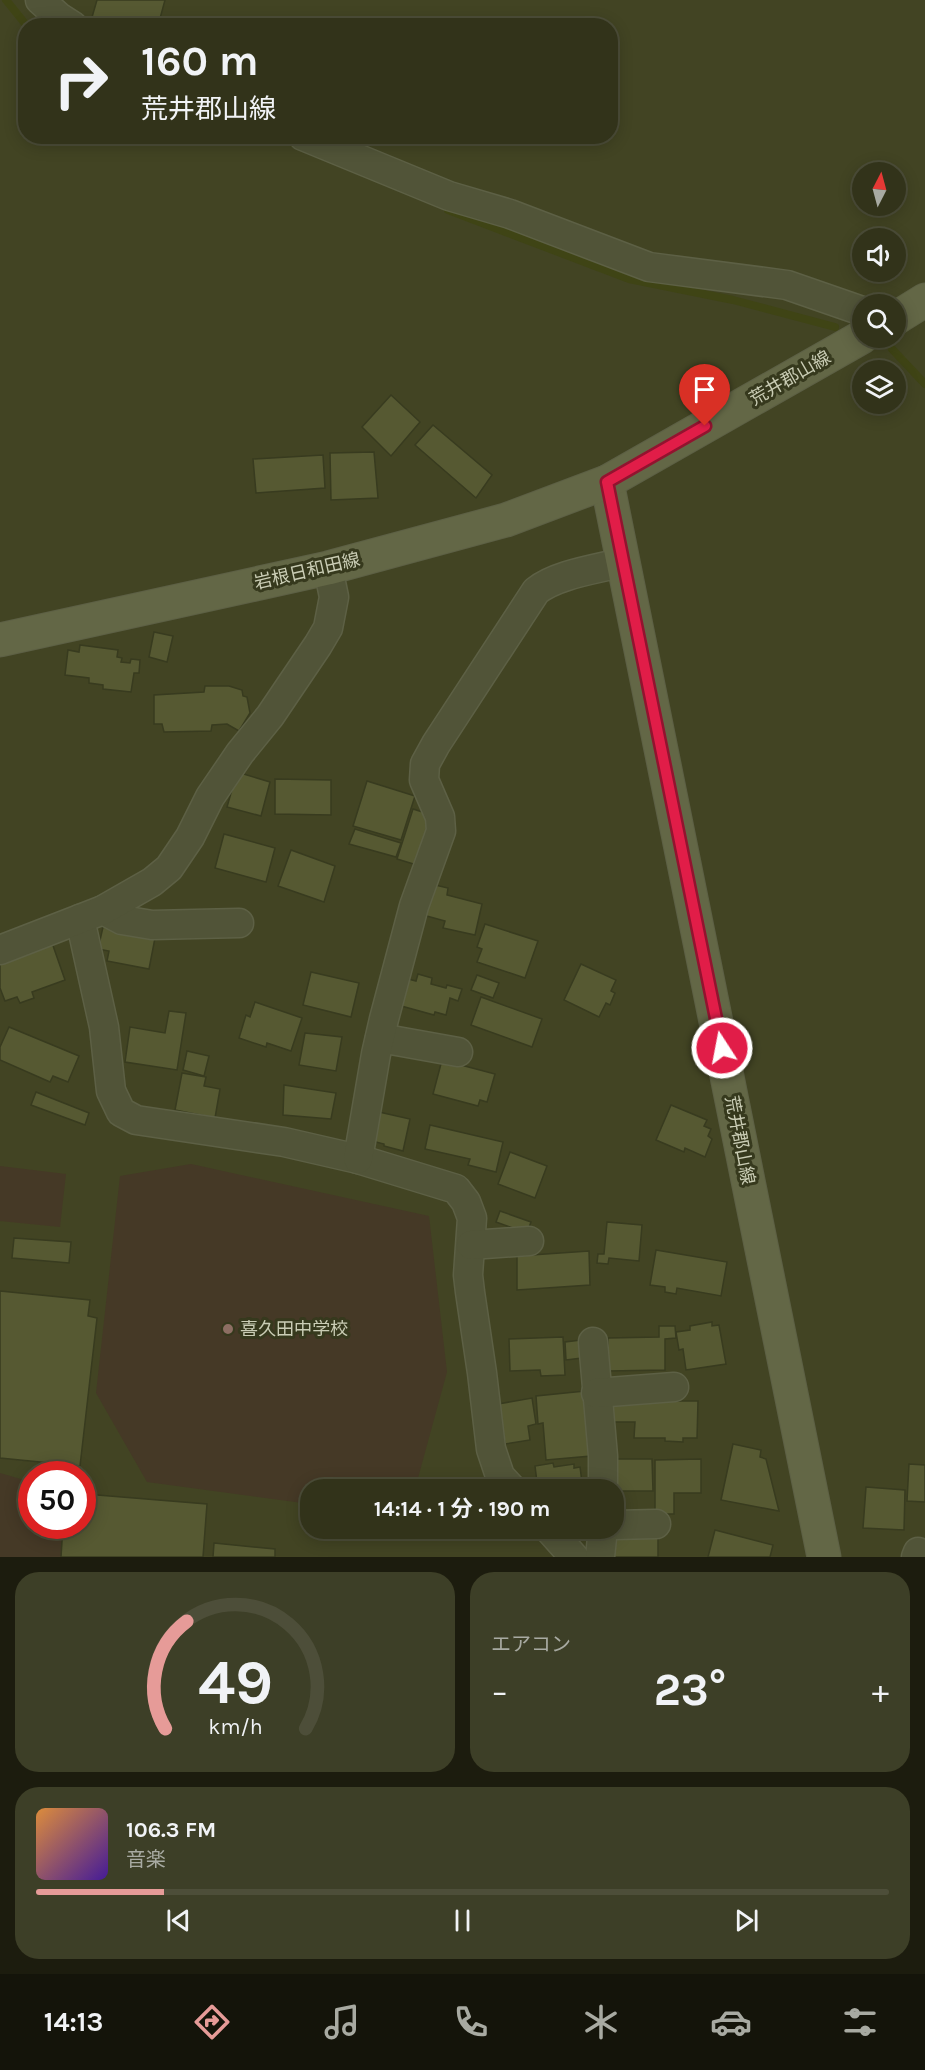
<!DOCTYPE html>
<html lang="ja">
<head>
<meta charset="utf-8">
<style>
	:root { --surface:#32331a; --page:#3d3f27; --text:#f1f3f6; --muted:#a8aaa2; --line:#4d4e39; --accent:#e69b98 }
	body { margin:0; font-family:Karla,"Noto Sans JP",sans-serif; background:var(--page); color:var(--text); height:100vh; display:flex; flex-direction:column; font-size:22px; white-space:nowrap }
	* { box-sizing:border-box; margin:0 }
	p { font-size:20px; color:var(--muted) }
	.icon { flex:none; width:33px; height:33px; fill:none; stroke:currentColor; stroke-width:2; stroke-linecap:round; stroke-linejoin:round }
	.map { position:relative; height:1557px; overflow:hidden }
	.sheet { display:flex; flex-direction:column; gap:15px; padding:15px; background:#1c1c0e; flex:1 }
	.sheet>* { flex:none }
	.hud { position:absolute; left:18px; top:18px; width:600px; height:126px; border-radius:24px; box-shadow:0 3px 15px #0003,0 0 0 2px var(--line); background:#32331a; color:var(--text); overflow:hidden }
	.needle { width:39px; rotate:6deg }
	.tools { position:absolute; left:852px; top:162px; display:grid; gap:12px }
	.tools a { display:grid; place-items:center; width:54px; height:54px; border-radius:50%; background:var(--surface); box-shadow:0 3px 15px #0003,0 0 0 2px var(--line); font-size:30px }
	.speed { position:absolute; left:18px; top:1461px; display:flex; gap:12px; font-size:30px; font-weight:700; text-align:center }
	.speed>* { display:grid; place-content:center; width:78px; height:78px; border-radius:50%; background:var(--surface); box-shadow:0 3px 15px #0003,0 0 0 2px var(--line); line-height:1 }
	.speed .limit { border:9px solid #d22; background:#fff; color:#111 }
	.pin { position:absolute; display:grid; place-items:center; width:51px; height:51px; color:#fff; margin:-62px -26px; border-radius:50% 50% 50% 0; rotate:-45deg; box-shadow:0 0 6px #0007 }
	.pin .icon { rotate:45deg }
	.me { position:absolute; width:66px; margin:-33px; rotate:349deg; stroke-linejoin:round; filter:drop-shadow(0 0 4px #0008) }
	.turn { display:flex; align-items:center; gap:21px; height:126px; padding:0 24px; font-size:27px }
	.turn .icon { width:78px; height:78px; stroke-width:2.5 }
	.turn b { display:block; font-size:42px; line-height:51px }
	.big { font-size:45px; font-weight:700; line-height:1.1 }
	.sheet .widget { flex:1; display:flex; flex-direction:column; justify-content:center; gap:9px; min-width:0; padding:0 21px; border-radius:24px; background:var(--page) }
	.sheet .dial { align-items:center; gap:0 }
	.dial svg { height:156px; overflow:visible; fill:none; stroke:var(--line); stroke-width:7; stroke-linecap:round; text-anchor:middle }
	.dial text { fill:var(--text); stroke:none }
	.song { display:flex; align-items:center; gap:18px }
	.cover { width:72px; height:72px; border-radius:9px; background:linear-gradient(135deg,hsl(30 70% 55%),hsl(260 70% 35%)) }
	.played { height:6px; border-radius:3px; background:linear-gradient(90deg,var(--accent) 15%,var(--line) 15%) }
	.keys { display:flex; justify-content:space-around; direction:ltr }
	.heat { display:flex; justify-content:space-between; align-items:center; font-size:33px; direction:ltr }
	.sheet .tiles { flex:1; display:grid; gap:15px; grid-template-columns:1fr 1fr }
	.widget:last-child { grid-column:span 2 }
	.trip { position:absolute; left:300px; top:1479px; width:324px; height:60px; border-radius:24px; background:var(--surface); box-shadow:0 3px 15px #0003,0 0 0 2px var(--line); font-weight:700; line-height:60px; text-align:center }
	.menu { display:flex; height:96px; justify-content:space-around; align-items:center; background:#14140a; color:var(--muted) }
	.menu .icon { width:42px; height:42px }
	.menu .active { color:var(--accent) }
	.menu b { font-size:27px; color:var(--text) }
	.map>svg:first-child { display:block }
</style>
</head>
<body>
<div class="map">
<svg width="925" height="1557" viewBox="0 0 925 1557">
	<rect width="100%" height="100%" fill="#424423"/>
	<g fill="#453926">
		<path d="M191 1164 429 1216 447 1372 415 1489 310 1490V1504L147 1482 96 1393 120 1176Z"/>
		<path d="M0 1166 66 1174 60 1227 0 1221Z"/>
		<path d="M0 1473 31 1482 32 1526H77L75 1557H0Z"/>
	</g>
	<g fill="none" stroke-linecap="round" stroke-linejoin="round">
		<g stroke="#3f4415" stroke-width="8">
			<path d="M6 0 27 26"/>
			<path d="M279 136 299 146"/>
			<path d="M448 210 629 279 733 300 835 327"/>
			<path d="M892 349 925 384"/>
		</g>
	</g>
	<g fill="#565932" stroke="#383b1f" stroke-width="1.5">
		<path d="M97 0H165L158 26H94L90 24Z"/>
		<path d="M391 395 420 422 391 456 362 427Z"/>
		<path d="M433 425 492 475 476 498 415 445Z"/>
		<path d="M374 452 378 498 331 500 330 453Z"/>
		<path d="M323 455 325 488 256 493 253 459Z"/>
		<path d="M154 632 173 636 167 662 149 657Z"/>
		<path d="M80 645 118 650 117 657 122 658 121 662 130 663 131 659 140 660 139 673H134L131 692 103 689V685L89 683V678L65 675 68 650 79 652Z"/>
		<path d="M205 686H229L242 690 243 696 247 697 250 713 239 731 227 724 212 725 211 731 164 732 162 724H154V695L204 692Z"/>
		<path d="M237 772 270 782 261 816 227 807Z"/>
		<path d="M275 779 331 780V815L275 814Z"/>
		<path d="M367 781 415 796 401 840 353 826Z"/>
		<path d="M413 809 432 815 420 866 397 859Z"/>
		<path d="M355 829 401 843 396 857 349 844Z"/>
		<path d="M224 834 275 848 266 882 215 868Z"/>
		<path d="M291 850 335 866 324 902 278 886Z"/>
		<path d="M431 884 448 888 447 895 482 904 475 935 443 928 445 921 423 915Z"/>
		<path d="M485 924 538 941 525 978 477 962 482 949 477 947Z"/>
		<path d="M103 927 155 938 149 969 107 961 109 951 98 949Z"/>
		<path d="M51 940 65 980 32 992 34 998 20 1003 17 997 5 1001 0 988V957Z"/>
		<path d="M581 964 616 980 611 991 615 993 610 1005 606 1003 599 1017 564 1000Z"/>
		<path d="M311 972 359 983 351 1017 303 1005Z"/>
		<path d="M418 974 432 978 431 984 446 988 447 985 462 989 458 1001 450 998 446 1015 435 1012 434 1015 394 1004 401 977 416 981Z"/>
		<path d="M477 975 499 983 493 998 471 990Z"/>
		<path d="M481 997 542 1019 532 1047 471 1025Z"/>
		<path d="M255 1002 302 1018 291 1051 267 1043 266 1047 239 1038 246 1015 250 1017Z"/>
		<path d="M169 1011 186 1013 177 1070 125 1062 130 1027 165 1033Z"/>
		<path d="M9 1027 79 1056 68 1082 53 1076 50 1082 0 1060V1047Z"/>
		<path d="M305 1033 342 1037 336 1071 299 1065Z"/>
		<path d="M187 1051 209 1056 204 1076 183 1070Z"/>
		<path d="M442 1060 495 1074 487 1102 480 1100 478 1106 433 1094Z"/>
		<path d="M182 1073 206 1077 204 1086 220 1089 215 1118 175 1110Z"/>
		<path d="M284 1085 336 1093 331 1119 283 1115Z"/>
		<path d="M36 1092 89 1113 85 1125 31 1105Z"/>
		<path d="M671 1105 707 1120 704 1126 711 1129 708 1136 712 1139 705 1157 685 1148 684 1152 656 1140Z"/>
		<path d="M379 1112 410 1119 403 1151 384 1146V1144L372 1141Z"/>
		<path d="M430 1125 503 1142 496 1172 468 1165 470 1159 425 1149Z"/>
		<path d="M510 1152 547 1166 535 1198 498 1184Z"/>
		<path d="M500 1211 531 1222 527 1233 496 1222Z"/>
		<path d="M607 1222 642 1225 639 1261 609 1258 608 1264 597 1263 598 1254H604Z"/>
		<path d="M14 1238 71 1242 69 1263 12 1258Z"/>
		<path d="M656 1250 727 1262 721 1296 677 1288 676 1294 665 1292V1287L650 1285Z"/>
		<path d="M589 1251 590 1285 517 1290V1256Z"/>
		<path d="M0 1291 90 1300 88 1316 97 1318 80 1466 0 1458Z"/>
		<path d="M712 1322V1326L719 1325 726 1364 686 1370 683 1349 679 1350 676 1332 690 1330V1326Z"/>
		<path d="M659 1326H675L676 1338 665 1339V1370L608 1371V1338L659 1337Z"/>
		<path d="M563 1337 565 1375 541 1376 540 1370 510 1371 509 1339Z"/>
		<path d="M581 1340 582 1358 566 1360 565 1342Z"/>
		<path d="M585 1391 591 1456 546 1460 543 1423 538 1424 536 1396Z"/>
		<path d="M532 1398 536 1424 528 1426 530 1440 505 1444 498 1404Z"/>
		<path d="M611 1401H698L697 1438H683V1442L665 1441V1438H634L635 1422H611Z"/>
		<path d="M733 1444 761 1450 760 1457 766 1459 779 1511 721 1500Z"/>
		<path d="M610 1459H652L653 1491H614Z"/>
		<path d="M701 1459V1493H674V1514H655V1460Z"/>
		<path d="M553 1463 554 1467 574 1464V1468L580 1467 583 1490H538L535 1466Z"/>
		<path d="M909 1464 925 1465V1502L907 1501Z"/>
		<path d="M866 1487 905 1490 904 1530 863 1528Z"/>
		<path d="M85 1494 207 1504 203 1557H61L63 1526H82Z"/>
		<path d="M715 1530 773 1545 770 1557H708Z"/>
		<path d="M632 1534 658 1538V1557H612V1539H632Z"/>
		<path d="M214 1543 275 1549V1557H213Z"/>
	</g>
	<g fill="none" stroke-linecap="round" stroke-linejoin="round">
		<g stroke="#5d6045" stroke-width="31">
			<g id="street">
				<path d="M40 0 59 17 73 26"/>
				<path d="M303 136 449 196 510 214 649 267 787 285 862 311"/>
				<path d="M103 910 122 920 152 925 239 923"/>
				<path d="M80 919 104 1027 111 1091 121 1112 136 1120 284 1142 358 1159 456 1189 466 1202 472 1218 468 1275 470 1292 482 1373 491 1449 500 1476 513 1490"/>
				<path d="M0 950 103 910 152 882 169 868 190 837 210 797 240 753 270 716 318 645 328 628 334 597 328 568"/>
				<path d="M380 1038 458 1052"/>
				<path d="M358 1159 376 1054 384 1019 414 906 441 831 440 817 424 780 425 764 436 744 536 591C557 574 598 569 624 562"/>
				<path d="M471 1245 529 1241"/>
				<path d="M593 1342 603 1456V1490"/>
				<path d="M596 1393 674 1387"/>
				<path d="M614 1525 656 1524"/>
				<path d="M548 1528 574 1557"/>
				<path d="M600 1557 603 1528"/>
				<path d="M916 1557 918 1552"/>
			</g>
		</g>
		<g stroke="#5d6045" stroke-width="35">
			<g id="secondary">
				<path d="M896 318 925 300"/>
				<path d="M607 482 824 1557"/>
				<path d="M0 640 328 568 506 520 607 482 862 337"/>
			</g>
		</g>
		<use href="#street" stroke="#515438" stroke-width="28"/>
		<use href="#secondary" stroke="#636746" stroke-width="33"/>
	</g>
	<g fill="none" stroke-linecap="round" stroke-linejoin="round">
		<g stroke="#92132f" stroke-width="15">
			<path id="route" d="M705 426 607 482 722 1048"/>
		</g>
		<use href="#route" stroke="#e11d48" stroke-width="10"/>
	</g>
	<circle fill="#8d6e63" stroke="#36391d" stroke-width="2" cx="228" cy="1329" r="6"/>
	<g text-anchor="middle" dominant-baseline="central" stroke-width="6" stroke-linejoin="round" paint-order="stroke">
		<g font-size="18" fill="#cacdb5" stroke="#36391d">
			<text transform="translate(790 378) rotate(-30)">荒井郡山線</text>
			<text transform="translate(307 571) rotate(-13)">岩根日和田線</text>
			<text transform="translate(740 1140) rotate(79)">荒井郡山線</text>
		</g>
		<g font-size="18" fill="#cacdb5" stroke="#36391d" text-anchor="start">
			<text x="240" y="1329">喜久田中学校</text>
		</g>
	</g>
</svg>
<div class="tools">
<a><svg class="needle" viewBox="-14 -14 28 28"><path d="M0-13l5 13h-10z" fill="#e53935"/><path d="M0 13l5-13h-10z" fill="#a8aaa2"/></svg></a>
<a><svg class="icon" aria-label="sound" viewBox="0 0 24 24"><path d="M4 9h4l5-4v14l-5-4H4zM17 9q2 3 0 6"/></svg></a>
<a><svg class="icon" aria-label="search" viewBox="0 0 24 24"><circle cx="10" cy="10" r="6"/><path d="M15 15l6 6"/></svg></a>
<a><svg class="icon" aria-label="layers" viewBox="0 0 24 24"><path d="M12 4l9 5-9 5-9-5zM3 14l9 5 9-5"/></svg></a>
</div>
<div class="speed"><div class="limit">50</div></div>
<div class="pin" style="left:705px;top:426px;background:#d93025"><svg class="icon" aria-label="arrive" viewBox="0 0 24 24"><path d="M6 21V4h12l-3 4 3 4H6"/></svg></div>
<svg class="me" style="left:722px;top:1048px" viewBox="-20 -20 40 40"><circle r="17" fill="#e11d48" stroke="#fff" stroke-width="3"/><path d="M0-11L8 9 0 5-8 9z" fill="#fff"/></svg>
<div class="trip">14:14 · 1 分 · 190 m</div>
<div class="hud">
<div class="turn"><svg class="icon" aria-label="right" viewBox="0 0 24 24"><path d="M7 20v-9h11M14 6l5 5-5 5"/></svg><div><b>160 m</b>荒井郡山線</div></div>
</div>
</div>
<section class="sheet">
<div class="tiles">
<div class="widget dial"><svg viewBox="0 0 100 80">
<path d="M14 69A42 42 0 1 1 86 69"/>
<path d="M14 69A42 42 0 0 1 25 14" stroke="#e69b98"/>
<text x="50" y="56" font-size="32" font-weight="700">49</text>
<text x="50" y="72" font-size="11">km/h</text>
</svg></div>
<div class="widget"><p>エアコン</p>
<div class="heat"><a>−</a><b class="big">23°</b><a>+</a></div>
</div>
<div class="widget">
<div class="song"><i class="cover"></i><div><b>106.3 FM</b><p>音楽</p></div></div>
<div class="played"></div>
<div class="keys"><svg class="icon" aria-label="previous" viewBox="0 0 24 24"><path d="M18 5L8 12l10 7zM5 5v14"/></svg><svg class="icon" aria-label="pause" viewBox="0 0 24 24"><path d="M8 5v14M16 5v14"/></svg><svg class="icon" aria-label="next" viewBox="0 0 24 24"><path d="M6 5l10 7-10 7zM19 5v14"/></svg></div>
</div>
</div>
</section>
<nav class="menu">
<b>14:13</b>
<svg class="icon active" aria-label="directions" viewBox="0 0 24 24"><path d="M12 3l9 9-9 9-9-9zM9 14v-3h6M13 9l2 2-2 2"/></svg>
<svg class="icon" aria-label="music" viewBox="0 0 24 24"><path d="M9 18V5l10-2v13"/><circle cx="6" cy="18" r="3"/><circle cx="16" cy="16" r="3"/></svg>
<svg class="icon" aria-label="phone" viewBox="0 0 24 24"><path d="M5 4h4l2 5-3 2q2 4 5 5l2-3 5 2v4C11 20 4 13 5 4z"/></svg>
<svg class="icon" aria-label="climate" viewBox="0 0 24 24"><path d="M12 3v18M4 7l16 10M4 17L20 7"/></svg>
<svg class="icon" aria-label="car" viewBox="0 0 24 24"><path d="M5 17H2v-5l4-1 3-4h7l3 4 3 1v5h-3M9 17h6M6 11h13"/><circle cx="7" cy="17" r="2"/><circle cx="17" cy="17" r="2"/></svg>
<svg class="icon" aria-label="filters" viewBox="0 0 24 24"><path d="M4 7h16M4 17h16"/><circle cx="9" cy="7" r="2"/><circle cx="15" cy="17" r="2"/></svg>
</nav>
</body>
</html>
